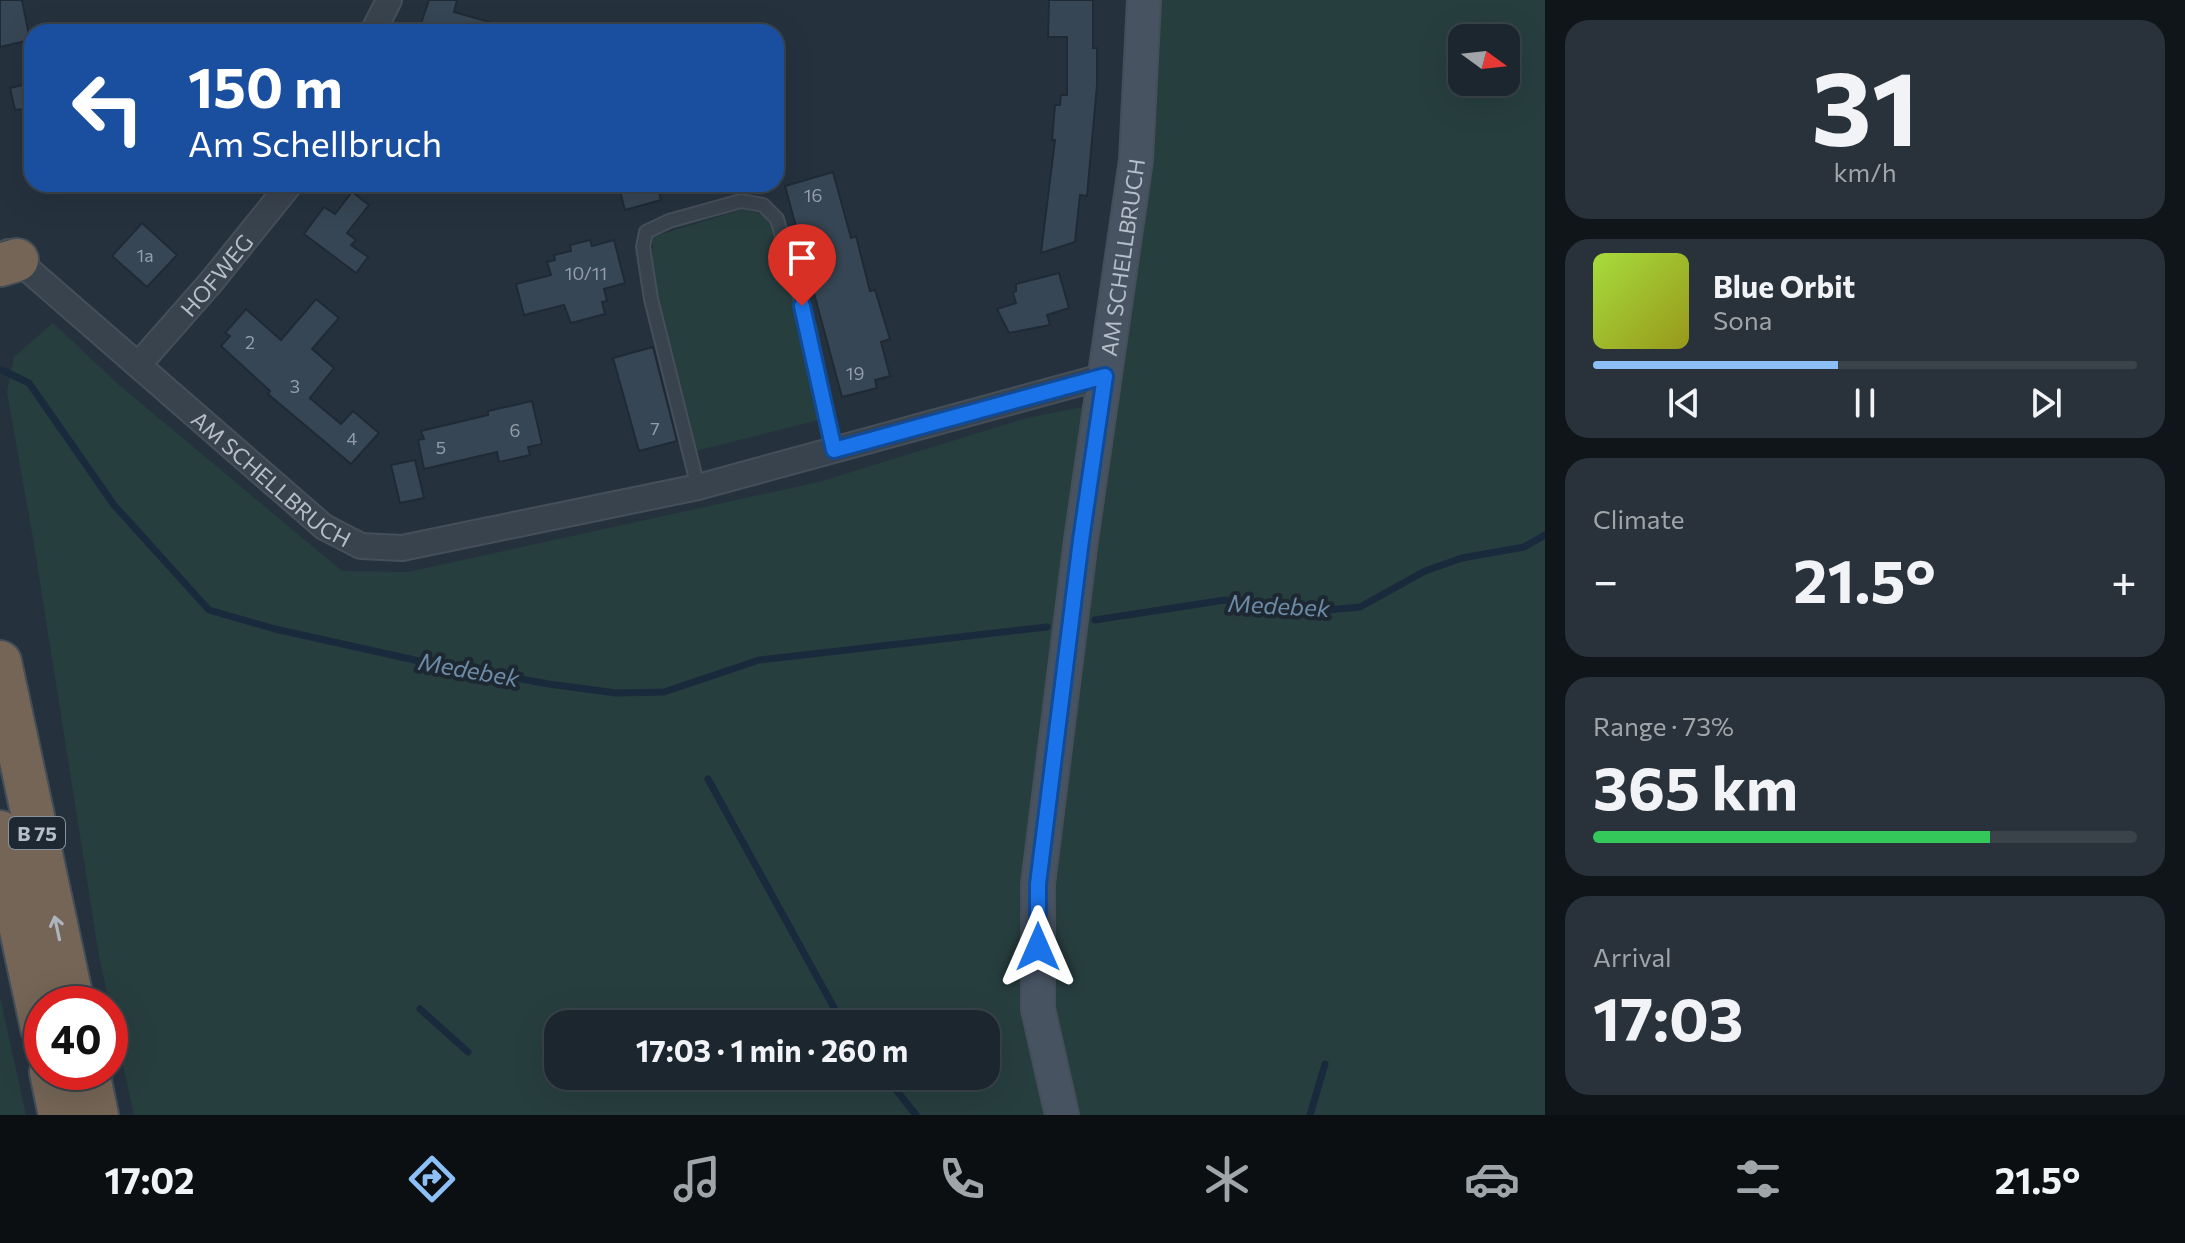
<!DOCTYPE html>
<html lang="en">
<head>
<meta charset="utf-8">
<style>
	:root { --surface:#1c262e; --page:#29323a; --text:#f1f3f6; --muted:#a0a5aa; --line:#3a434a; --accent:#8cbff6 }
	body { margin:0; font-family:Commissioner,sans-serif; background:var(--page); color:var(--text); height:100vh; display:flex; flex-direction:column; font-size:30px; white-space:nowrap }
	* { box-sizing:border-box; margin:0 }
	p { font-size:26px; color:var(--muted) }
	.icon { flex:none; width:44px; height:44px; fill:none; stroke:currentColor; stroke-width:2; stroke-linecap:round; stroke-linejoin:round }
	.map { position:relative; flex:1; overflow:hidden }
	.panel { display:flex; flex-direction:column; gap:20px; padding:20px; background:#0f1519; width:640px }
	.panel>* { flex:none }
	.banner { position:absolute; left:24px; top:24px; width:760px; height:168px; border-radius:24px; box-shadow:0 8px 32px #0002,0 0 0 2px var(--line); background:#1a4fa0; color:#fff; overflow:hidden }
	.needle { width:52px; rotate:105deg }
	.buttons { position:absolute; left:1448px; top:24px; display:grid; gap:16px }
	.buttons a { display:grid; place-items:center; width:72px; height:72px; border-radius:16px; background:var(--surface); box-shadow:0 8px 32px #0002,0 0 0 2px var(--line); font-size:40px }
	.speed { position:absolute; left:24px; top:986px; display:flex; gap:16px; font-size:40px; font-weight:700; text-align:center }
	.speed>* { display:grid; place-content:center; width:104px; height:104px; border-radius:50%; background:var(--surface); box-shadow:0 8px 32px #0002,0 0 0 2px var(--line); line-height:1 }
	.speed .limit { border:12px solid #d22; background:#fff; color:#111 }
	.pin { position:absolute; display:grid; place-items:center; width:68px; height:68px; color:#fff; margin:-82px -34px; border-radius:50% 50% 50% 0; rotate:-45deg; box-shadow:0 0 8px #0007 }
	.pin .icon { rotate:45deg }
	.me { position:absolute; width:88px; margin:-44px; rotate:0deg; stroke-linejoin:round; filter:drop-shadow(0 0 6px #0008) }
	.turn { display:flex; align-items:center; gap:28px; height:168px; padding:0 32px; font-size:36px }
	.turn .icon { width:104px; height:104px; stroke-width:2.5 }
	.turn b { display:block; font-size:56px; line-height:68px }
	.big { font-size:60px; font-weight:700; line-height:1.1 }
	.panel .tile { flex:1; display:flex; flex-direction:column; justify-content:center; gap:12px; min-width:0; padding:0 28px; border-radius:24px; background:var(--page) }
	.panel .dial { align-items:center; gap:0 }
	.dial b { font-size:104px; line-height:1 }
	.song { display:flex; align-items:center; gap:24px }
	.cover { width:96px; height:96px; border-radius:12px; background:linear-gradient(135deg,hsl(80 70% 55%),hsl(60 70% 35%)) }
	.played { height:8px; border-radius:4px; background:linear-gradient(90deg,var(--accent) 45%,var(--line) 45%) }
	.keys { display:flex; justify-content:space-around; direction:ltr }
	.heat { display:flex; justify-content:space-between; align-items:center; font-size:44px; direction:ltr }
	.charge { height:12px; border-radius:6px; background:linear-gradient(90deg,#34c759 73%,var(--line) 0) }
	.trip { position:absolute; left:544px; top:1010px; width:456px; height:80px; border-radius:24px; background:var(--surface); box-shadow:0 8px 32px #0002,0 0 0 2px var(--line); font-weight:700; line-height:80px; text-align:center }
	.dock { display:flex; height:128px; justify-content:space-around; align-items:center; background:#0b0f12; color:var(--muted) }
	.dock .icon { width:56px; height:56px }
	.dock .on { color:var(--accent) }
	.dock b { font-size:36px; color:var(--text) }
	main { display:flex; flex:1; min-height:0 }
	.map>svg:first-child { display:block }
</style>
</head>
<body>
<main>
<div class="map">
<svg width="1545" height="1115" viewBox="0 0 1545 1115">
	<rect width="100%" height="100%" fill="#25323e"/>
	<g fill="#273e3f" fill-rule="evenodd">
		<path d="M1161 0H1545V1115H134L99 956 33 538 7 392 14 357 53 323 119 385 342 571 408 572 819 482 1027 418 1118 400 1151 161ZM1462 38H1506V82H1462ZM558 1024H986V1076H558Z"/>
		<path d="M743 209 765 215 775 223 804 333 819 420 692 452 652 274 653 237Z"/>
		<path d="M0 997 26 1115H0Z"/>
	</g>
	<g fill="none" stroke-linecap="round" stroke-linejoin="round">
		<g stroke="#182a3c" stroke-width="7">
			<path d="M2 370 29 383 114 505 209 610 275 629 419 661 549 684 616 693 664 692 759 660 1047 627"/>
			<path d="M1095 620 1225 600 1316 611 1360 607 1425 571 1462 558 1524 547 1545 535"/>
			<path d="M708 779 843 1024"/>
			<path d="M420 1009 468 1052"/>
			<path d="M885 1076 916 1115"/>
			<path d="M1310 1115 1325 1064"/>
		</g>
	</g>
	<g fill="#374654" stroke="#202a35" stroke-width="2">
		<path d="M0 0H22L30 40 0 47Z"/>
		<path d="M429 0H457L454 12 504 26 503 32H418Z"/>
		<path d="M1049 0H1093V48H1097V85L1087 196 1080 195 1075 242 1041 253 1055 140H1052L1055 105H1060L1061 95H1067V37H1048Z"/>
		<path d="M32 83V108L15 110 10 88Z"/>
		<path d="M833 172 851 238 856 236 870 291 875 290 890 339 881 342 890 376 875 380 877 388 842 397 785 186Z"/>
		<path d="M618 184H657L661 200 625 210Z"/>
		<path d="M352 192 369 205 347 233 356 240 351 245 368 257 356 273 304 234 324 207 335 214Z"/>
		<path d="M142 223 177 255 147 287 112 256Z"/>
		<path d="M590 240 592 246 614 240 625 283 604 289 607 301 602 302 605 314 571 323 564 305 524 315 516 284 551 275 547 262 555 260 554 255 571 251 570 245Z"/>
		<path d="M1059 273 1069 308 1047 315 1050 325 1009 333 997 309 1016 303 1013 293 1016 291V284Z"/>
		<path d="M316 299 339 318 312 349 334 368 310 398 341 424 353 411 379 433 351 464 268 394 270 391 221 346 230 336 225 333 246 309 281 340Z"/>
		<path d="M653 347 677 441 639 451 613 358Z"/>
		<path d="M532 401 542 444 528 447 530 455 499 462 497 452 424 469 418 440 424 439 421 431 488 415V411Z"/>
		<path d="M415 460 424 498 400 503 391 465Z"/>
	</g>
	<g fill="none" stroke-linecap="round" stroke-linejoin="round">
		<g stroke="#454f5a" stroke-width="16">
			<path id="lane" d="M698 487 651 299 643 247 646 232 669 221 741 201 763 205 777 219 810 331 834 450"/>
		</g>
		<g stroke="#454f5a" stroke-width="28">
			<g id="street">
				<path d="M373 32 389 0"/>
				<path id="s1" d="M8 252 324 527 361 546 402 548 698 487 1105 376"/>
				<path id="s2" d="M139 364 212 281 290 184"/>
			</g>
		</g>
		<g stroke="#454f5a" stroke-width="36">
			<g id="secondary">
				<path id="s3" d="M1062 1115 1038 1009V884L1081 540 1136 160 1144 0"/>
			</g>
		</g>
		<g stroke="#444e59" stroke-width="46">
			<g id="highway">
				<path d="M0 265 17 260"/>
				<path d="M0 662 73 1004"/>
				<path d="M0 832 42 1028"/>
				<path d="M51 1072 60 1115"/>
				<path d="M88 1072 97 1115"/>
			</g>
		</g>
		<use href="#lane" stroke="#39434e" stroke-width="12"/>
		<use href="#street" stroke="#39434e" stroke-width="24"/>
		<use href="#secondary" stroke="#475361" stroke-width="32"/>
		<use href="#highway" stroke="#746556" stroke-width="42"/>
	</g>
	<defs><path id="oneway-shaft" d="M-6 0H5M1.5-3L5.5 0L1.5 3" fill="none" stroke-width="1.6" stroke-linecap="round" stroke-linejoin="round" transform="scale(2)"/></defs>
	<use stroke="#aeb5be" href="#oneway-shaft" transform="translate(57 928) rotate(-102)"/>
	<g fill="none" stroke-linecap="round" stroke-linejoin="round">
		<g stroke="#114b97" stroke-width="20">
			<path id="route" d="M802 306 834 450 1105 376 1081 540 1038 884V947"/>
		</g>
		<use href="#route" stroke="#1a73e8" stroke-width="14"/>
	</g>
	<g text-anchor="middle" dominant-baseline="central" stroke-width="8" stroke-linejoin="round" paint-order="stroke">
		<g font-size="18" fill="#949eaa">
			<text x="813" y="195">16</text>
			<text x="145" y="255">1a</text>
			<text x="586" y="273">10/11</text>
			<text x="250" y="342">2</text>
			<text x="855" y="373">19</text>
			<text x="295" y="386">3</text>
			<text x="655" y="428">7</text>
			<text x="515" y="430">6</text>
			<text x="352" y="438">4</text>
			<text x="441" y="447">5</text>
		</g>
		<rect fill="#1e2833" stroke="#88919c" stroke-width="2" x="9" y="817" width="56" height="32" rx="6"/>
		<g font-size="20" font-weight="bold" fill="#b5bec9">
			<text x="37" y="833">B 75</text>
		</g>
		<g font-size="22" fill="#b5bec9" stroke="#1e2833">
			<text stroke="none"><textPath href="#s3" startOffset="866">AM SCHELLBRUCH</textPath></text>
			<text stroke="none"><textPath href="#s2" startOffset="118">HOFWEG</textPath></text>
			<text stroke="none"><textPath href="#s1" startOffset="348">AM SCHELLBRUCH</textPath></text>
		</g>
		<g font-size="24" font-style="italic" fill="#6e8ca7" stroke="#1e2833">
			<text transform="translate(1279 605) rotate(3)">Medebek</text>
			<text transform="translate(469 669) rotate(10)">Medebek</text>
		</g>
	</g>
</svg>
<div class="buttons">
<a><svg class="needle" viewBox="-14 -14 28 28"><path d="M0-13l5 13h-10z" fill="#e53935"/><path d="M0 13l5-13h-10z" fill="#a0a5aa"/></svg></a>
</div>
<div class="speed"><div class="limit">40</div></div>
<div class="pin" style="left:802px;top:306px;background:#d93025"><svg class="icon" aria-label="arrive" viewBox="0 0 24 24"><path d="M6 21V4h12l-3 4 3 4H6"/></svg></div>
<svg class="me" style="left:1038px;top:947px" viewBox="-20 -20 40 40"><path d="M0-17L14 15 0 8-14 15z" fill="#1a73e8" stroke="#fff" stroke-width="4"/></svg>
<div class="trip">17:03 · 1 min · 260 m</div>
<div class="banner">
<div class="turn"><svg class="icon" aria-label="left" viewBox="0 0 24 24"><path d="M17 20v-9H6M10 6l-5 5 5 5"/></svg><div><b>150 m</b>Am Schellbruch</div></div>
</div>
</div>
<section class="panel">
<div class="tile dial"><b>31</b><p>km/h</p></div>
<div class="tile">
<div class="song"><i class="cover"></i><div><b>Blue Orbit</b><p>Sona</p></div></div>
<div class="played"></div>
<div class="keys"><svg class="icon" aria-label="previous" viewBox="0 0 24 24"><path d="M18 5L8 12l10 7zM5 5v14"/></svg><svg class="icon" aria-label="pause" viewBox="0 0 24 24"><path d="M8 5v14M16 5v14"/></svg><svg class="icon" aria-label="next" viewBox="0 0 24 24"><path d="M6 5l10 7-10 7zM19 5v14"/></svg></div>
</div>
<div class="tile"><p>Climate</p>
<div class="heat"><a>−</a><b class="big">21.5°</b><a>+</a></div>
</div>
<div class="tile"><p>Range · 73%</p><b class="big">365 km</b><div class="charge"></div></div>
<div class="tile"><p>Arrival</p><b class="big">17:03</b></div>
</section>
</main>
<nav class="dock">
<b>17:02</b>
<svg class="icon on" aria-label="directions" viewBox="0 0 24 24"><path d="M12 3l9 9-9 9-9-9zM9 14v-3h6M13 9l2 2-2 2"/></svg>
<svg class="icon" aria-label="music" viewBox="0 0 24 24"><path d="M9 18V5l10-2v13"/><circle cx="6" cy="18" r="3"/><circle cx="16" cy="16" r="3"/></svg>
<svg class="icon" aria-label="phone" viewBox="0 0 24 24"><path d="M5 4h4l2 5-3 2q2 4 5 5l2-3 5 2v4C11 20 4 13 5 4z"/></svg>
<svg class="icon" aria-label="climate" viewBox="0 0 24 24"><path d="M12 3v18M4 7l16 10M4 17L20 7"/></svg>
<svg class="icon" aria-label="car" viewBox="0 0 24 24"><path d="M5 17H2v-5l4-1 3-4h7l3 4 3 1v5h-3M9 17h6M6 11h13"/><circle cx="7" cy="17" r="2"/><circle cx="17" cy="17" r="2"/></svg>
<svg class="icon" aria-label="filters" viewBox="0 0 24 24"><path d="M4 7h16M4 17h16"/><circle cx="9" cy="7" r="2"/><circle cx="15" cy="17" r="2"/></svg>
<b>21.5°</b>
</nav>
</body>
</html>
